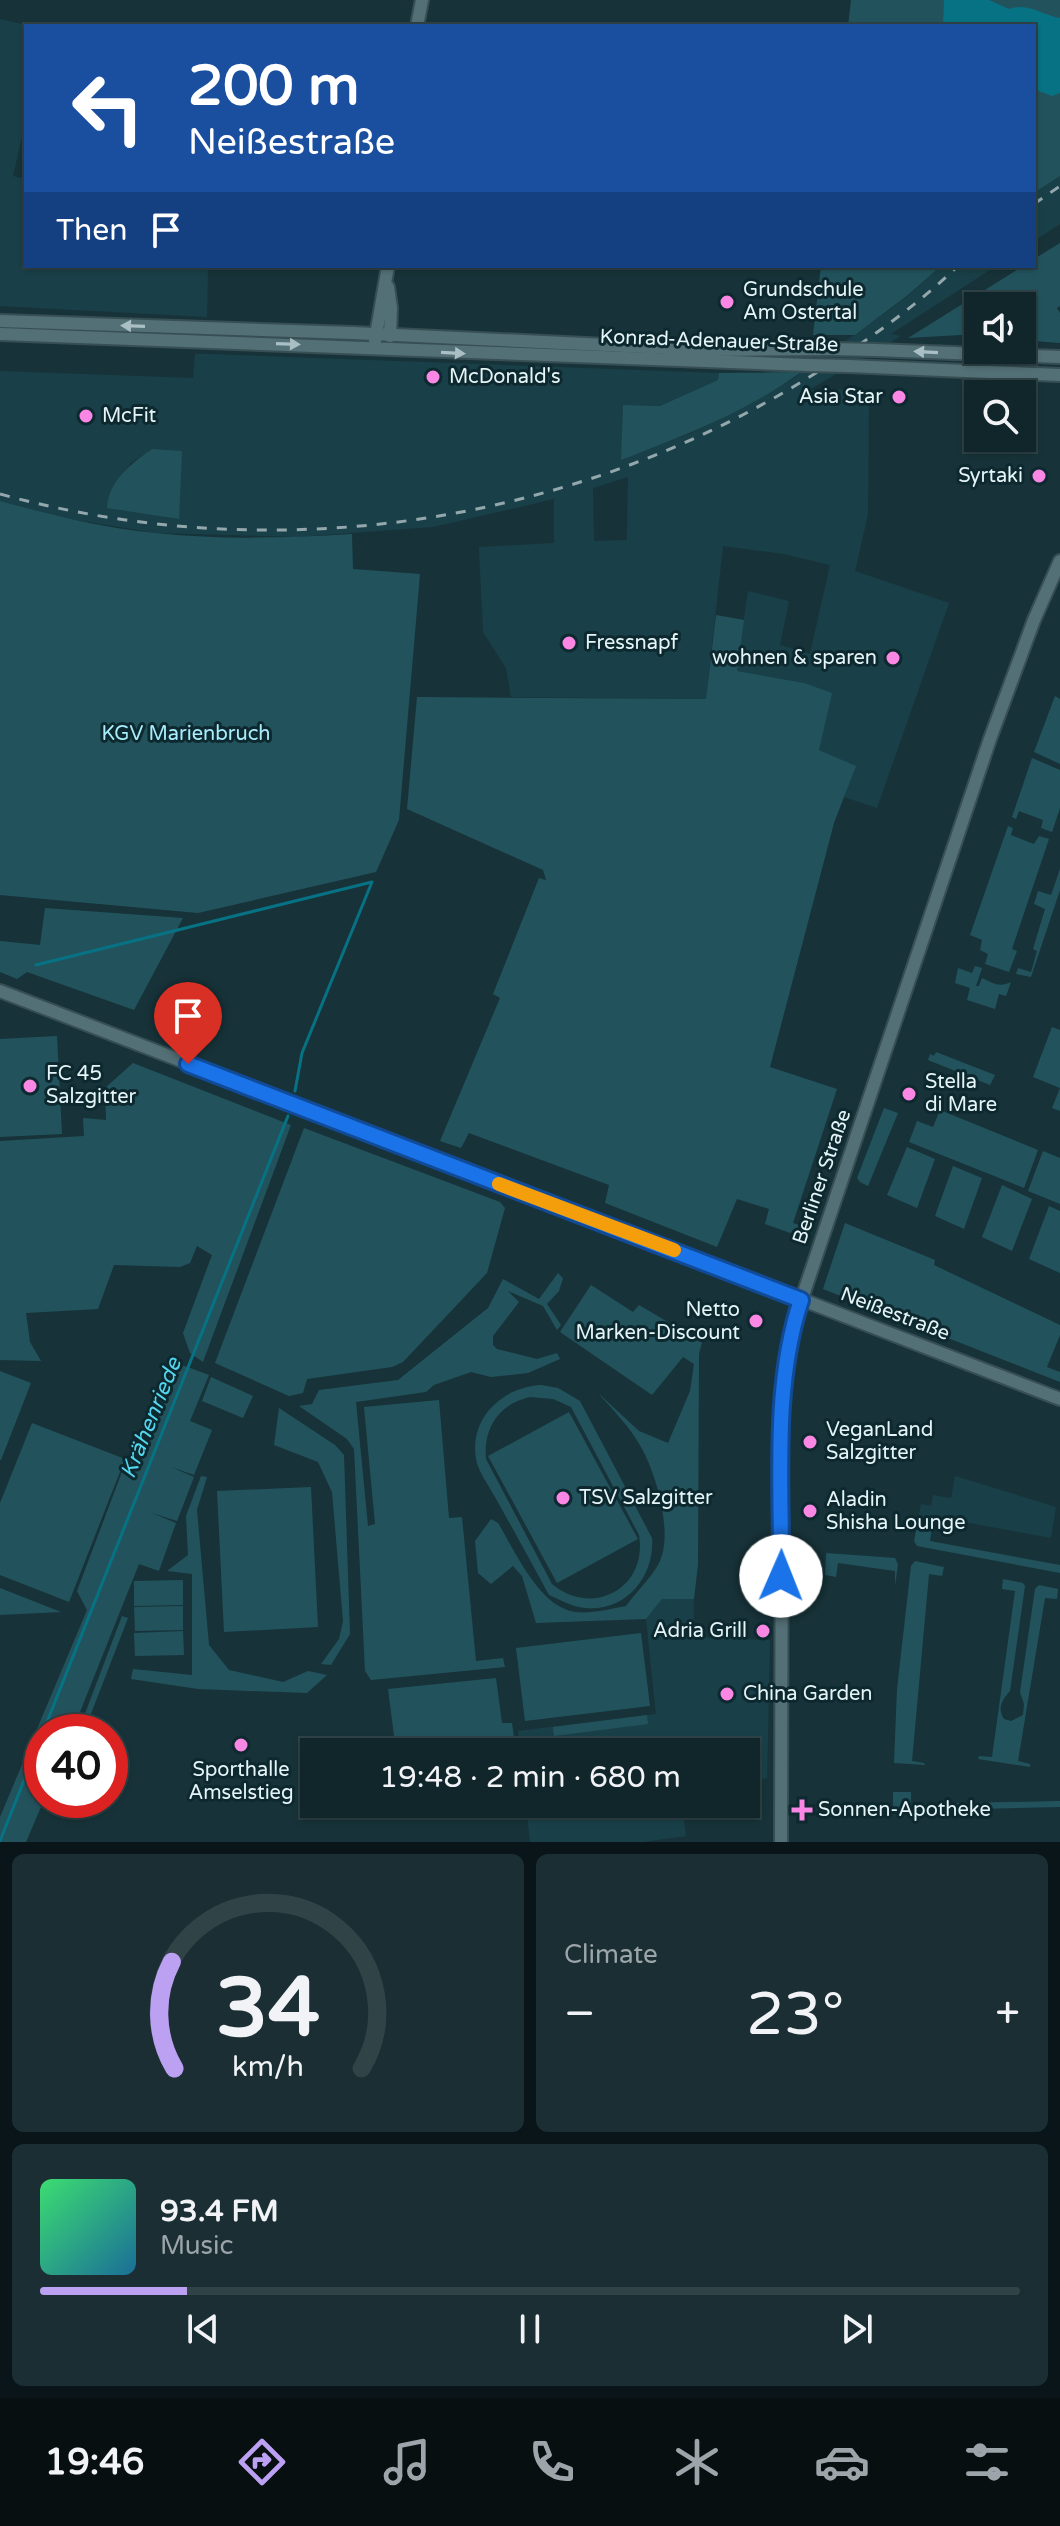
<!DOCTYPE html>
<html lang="en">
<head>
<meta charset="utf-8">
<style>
	:root { --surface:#11262b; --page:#1a2e33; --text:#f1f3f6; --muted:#9ca5a9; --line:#304347; --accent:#bca0f2 }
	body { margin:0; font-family:"Varela Round",sans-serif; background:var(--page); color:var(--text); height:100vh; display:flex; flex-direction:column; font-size:30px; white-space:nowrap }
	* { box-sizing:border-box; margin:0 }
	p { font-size:26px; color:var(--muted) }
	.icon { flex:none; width:44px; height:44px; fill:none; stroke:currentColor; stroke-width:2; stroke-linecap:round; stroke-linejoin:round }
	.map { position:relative; height:1842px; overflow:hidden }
	.drawer { display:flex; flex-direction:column; gap:12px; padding:12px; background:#091518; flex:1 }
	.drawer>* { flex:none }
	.top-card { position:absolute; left:24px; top:24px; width:1012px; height:244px; border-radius:0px; box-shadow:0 2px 6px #0004,0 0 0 2px var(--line); background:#1a4fa0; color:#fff; overflow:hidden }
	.fabs { position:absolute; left:964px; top:292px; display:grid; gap:16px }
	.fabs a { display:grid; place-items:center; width:72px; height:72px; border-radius:0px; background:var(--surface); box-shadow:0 2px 6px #0004,0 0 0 2px var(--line); font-size:40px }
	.speed { position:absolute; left:24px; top:1714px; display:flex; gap:16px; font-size:40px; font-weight:700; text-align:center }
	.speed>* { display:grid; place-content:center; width:104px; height:104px; border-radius:50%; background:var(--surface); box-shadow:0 2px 6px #0004,0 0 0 2px var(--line); line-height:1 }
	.speed .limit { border:12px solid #d22; background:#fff; color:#111 }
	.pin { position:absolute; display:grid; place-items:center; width:68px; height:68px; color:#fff; margin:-82px -34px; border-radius:50% 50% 50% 0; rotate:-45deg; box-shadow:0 0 8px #0007 }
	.pin .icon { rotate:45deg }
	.me { position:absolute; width:88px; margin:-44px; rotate:1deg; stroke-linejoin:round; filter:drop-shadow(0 0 6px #0008) }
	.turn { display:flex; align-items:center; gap:28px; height:168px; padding:0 32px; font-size:36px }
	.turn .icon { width:104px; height:104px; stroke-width:2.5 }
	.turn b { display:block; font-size:56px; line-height:68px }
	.then { display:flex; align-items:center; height:76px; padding:0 32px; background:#0003; gap:16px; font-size:30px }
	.big { font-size:60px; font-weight:600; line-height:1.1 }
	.drawer .tile { flex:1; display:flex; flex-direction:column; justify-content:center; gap:12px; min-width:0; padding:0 28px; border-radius:12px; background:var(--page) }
	.drawer .dial { align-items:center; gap:0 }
	.dial svg { height:208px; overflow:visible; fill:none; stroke:var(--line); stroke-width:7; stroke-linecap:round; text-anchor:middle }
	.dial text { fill:var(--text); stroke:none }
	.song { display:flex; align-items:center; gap:24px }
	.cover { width:96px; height:96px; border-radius:12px; background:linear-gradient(135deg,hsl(140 70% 55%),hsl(200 70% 35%)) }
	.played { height:8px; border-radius:4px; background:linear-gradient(90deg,var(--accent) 15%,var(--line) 15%) }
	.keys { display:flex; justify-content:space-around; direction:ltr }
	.heat { display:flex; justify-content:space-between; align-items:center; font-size:44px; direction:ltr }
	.drawer .tiles { flex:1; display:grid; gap:12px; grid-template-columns:1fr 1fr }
	.tile:last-child { grid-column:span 2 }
	.trip { position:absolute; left:300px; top:1738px; width:460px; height:80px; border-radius:0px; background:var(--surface); box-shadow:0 2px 6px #0004,0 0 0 2px var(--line); font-weight:600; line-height:80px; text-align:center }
	.tab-bar { display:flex; height:128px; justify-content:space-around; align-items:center; background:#070f11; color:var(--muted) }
	.tab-bar .icon { width:56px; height:56px }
	.tab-bar .on { color:var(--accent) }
	.tab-bar b { font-size:36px; color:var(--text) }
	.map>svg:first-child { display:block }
</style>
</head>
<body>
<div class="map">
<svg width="1060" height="1842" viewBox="0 0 1060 1842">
	<rect width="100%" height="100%" fill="#173339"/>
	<g fill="#194048" fill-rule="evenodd">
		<path d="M0 19 30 26H26V119L13 176 26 179V266H187L208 269 207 317 0 306Z"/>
		<path d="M1060 176V224L1034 241V193Z"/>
		<path d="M941 266H996L891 334 901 336 809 390 869 389 868 514 855 571 949 603 877 808 844 797 855 766 819 750 804 683 736 671 748 591 789 601 780 645 810 654 830 565 784 554 723 546 706 699 511 697 506 668 483 632 479 547 554 543V499L433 527 298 537 156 533 63 518 0 501V371L193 378 195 354H209L719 373 718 380 660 406 623 405 622 459 691 433 750 404 791 380 800 373 792 372 855 335 908 296ZM152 449 179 519 107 507 114 485 131 463ZM628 477 627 540 594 541 593 488Z"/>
		<path d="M955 1476 1056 1507 1051 1538 948 1519 946 1524 918 1519 921 1504 931 1506 933 1495 951 1498Z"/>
		<path d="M662 1599H694L693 1637 770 1640 767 1778 746 1782V1752H520L518 1731 656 1714 646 1619Z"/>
		<path d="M526 1804H682L686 1836 643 1842H530Z"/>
	</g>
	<g fill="#22535d" fill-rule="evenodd">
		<path d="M851 0H1060V176L1034 193V26H848Z"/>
		<path d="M1060 243V306L1057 308 1060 313V343L1022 340V306H978V334L908 338 1023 266H1034V259Z"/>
		<path d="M821 266H941L908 295 855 335H813Z"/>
		<path d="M801 372C747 412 683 436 621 460L623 405 660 406 718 380 719 373Z"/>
		<path d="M152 449 182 451 179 519 107 508C108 482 131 463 152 449Z"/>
		<path d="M0 501C51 515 103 528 156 533 220 540 287 538 352 534L353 569 420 574 399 820 376 872 198 913 0 895Z"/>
		<path d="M716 615 744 620 737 671 804 683 832 693 819 750 856 766 834 823 770 1067 837 1089 793 1223 799 1225 796 1235 765 1224 769 1209 737 1199 717 1247 605 1203 609 1185 469 1133 461 1148 440 1141 500 998 493 994 539 878 546 880 543 870 407 809 417 697 706 699Z"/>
		<path d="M1055 696 1060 699V764L1034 752Z"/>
		<path d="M1032 758 1060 770V808L1052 832 1041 828 1043 820 1019 811 1016 819 1012 817Z"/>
		<path d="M1008 826 1013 828 1011 835 1034 844 1039 836 1049 839 1012 949 1017 951 1009 972 985 964 988 954 980 950 982 940 970 935Z"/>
		<path d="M1060 869V890L1031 977 1016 974 1018 968 1031 972 1037 951 1033 949 1045 909 1034 904 1038 891 1051 895Z"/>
		<path d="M45 908 183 918 134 1010 27 972 17 979 0 972V941L40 945Z"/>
		<path d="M975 966 982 968 976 986H979L982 978C993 983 999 988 1011 982L1006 996 999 994 995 1009 967 1000 970 988 955 983 958 968 972 973Z"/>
		<path d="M1052 1027 1060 1030V1111L1052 1108 1060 1088 1033 1077Z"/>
		<path d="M57 1036 62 1134 0 1137V1039Z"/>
		<path d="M936 1052 995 1075 990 1085 928 1060 930 1054 934 1056Z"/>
		<path d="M133 1063 291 1125 203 1362 190 1353 183 1333 212 1255 197 1246 190 1263 180 1267 114 1265 98 1309 26 1313 30 1342 41 1361 0 1360V1141L84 1136 83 1118 106 1120 105 1088Z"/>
		<path d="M884 1108 898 1113 868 1186 860 1182 857 1178Z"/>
		<path d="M940 1110 1038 1150 1024 1188 909 1142 917 1121 933 1127Z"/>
		<path d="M304 1128 500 1202 505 1208 487 1273 403 1362 392 1367 307 1379 303 1393 289 1396 215 1363Z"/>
		<path d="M907 1147 935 1159 917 1208 887 1195Z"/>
		<path d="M1043 1151 1060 1158V1204L1028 1191Z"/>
		<path d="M953 1166 982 1178 964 1229 935 1216Z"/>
		<path d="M1002 1185 1032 1199 1012 1251 982 1237Z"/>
		<path d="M1049 1206 1060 1211V1273L1029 1259Z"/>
		<path d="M845 1223 935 1260 934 1265 1060 1325V1335L1047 1367 1060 1372V1382L823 1289Z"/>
		<path d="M558 1273 563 1278 559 1291 547 1304 561 1325 557 1330 543 1306 508 1291 519 1302 493 1336V1345L497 1349 537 1359 557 1353 560 1359 528 1373 491 1377 471 1372 434 1385 426 1392 356 1402 368 1526 375 1524 364 1407 439 1400 449 1518 462 1517 476 1661 503 1658 505 1667 371 1680 365 1671 354 1449 347 1439 299 1406 312 1404 319 1390 398 1380 488 1308 503 1279 539 1299Z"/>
		<path d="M591 1285 633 1312 639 1305 702 1342 699 1354 698 1564 694 1599H662L646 1619 536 1623 522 1576 513 1566 491 1584 478 1573 475 1541 491 1519 498 1523C515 1551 539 1607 575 1612 591 1614 610 1609 626 1606 636 1592 653 1576 660 1561 673 1532 656 1473 641 1447 630 1427 613 1410 598 1393L639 1431 668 1443 690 1391 694 1364 683 1357 652 1395 560 1332Z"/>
		<path d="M174 1362 209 1375 190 1421 212 1430 194 1475 171 1467 194 1477 177 1521 152 1513 176 1523 159 1571 139 1564 72 1732H42L44 1800 26 1842H0V1817L87 1610 77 1591 128 1456 147 1416 155 1413Z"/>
		<path d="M0 1371 31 1383 1 1460H0Z"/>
		<path d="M211 1377 253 1396 243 1418 202 1401Z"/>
		<path d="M541 1385 558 1388 580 1401 652 1538C655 1576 626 1612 585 1608 572 1607 561 1600 549 1595 531 1562 513 1529 495 1497 489 1486 478 1471 476 1459 469 1418 503 1387 541 1385ZM530 1397 553 1399 571 1407 639 1535C648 1588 593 1618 552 1584L486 1459C483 1428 499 1404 530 1397Z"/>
		<path d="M279 1408 335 1445 344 1455 350 1634 331 1665 321 1664 339 1639 343 1621 332 1492 318 1462 274 1445Z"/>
		<path d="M569 1412 638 1539 557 1583 488 1456Z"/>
		<path d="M32 1423 125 1459 69 1602 0 1575V1503Z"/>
		<path d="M201 1476 207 1477 197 1510 209 1645 229 1670 283 1682 308 1671 327 1675 307 1693 198 1689 131 1679 133 1669 192 1675V1574L167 1571 188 1555 186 1516Z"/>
		<path d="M311 1487 318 1627 224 1632 217 1491Z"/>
		<path d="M917 1525 932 1527 930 1541 1060 1565V1573L917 1546 914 1541Z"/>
		<path d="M826 1553 895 1558 898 1564 895 1586V1571L838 1563 836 1577 825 1575Z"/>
		<path d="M915 1561 944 1567 942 1576 929 1574 912 1761 924 1763 925 1765 894 1763 897 1689 911 1566Z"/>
		<path d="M1003 1579 1023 1583 1025 1586 1010 1691C1002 1700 997 1708 1004 1719L1011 1721 1023 1715 1024 1704 1020 1692 1035 1589 1039 1585 1058 1589 1057 1599 1045 1598 1018 1761 1030 1764V1767L978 1759 979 1756 992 1757 1015 1591 1002 1589Z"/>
		<path d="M183 1580V1605L134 1606V1581Z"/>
		<path d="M0 1588 61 1612 0 1615Z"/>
		<path d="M183 1606V1630L135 1631 134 1607Z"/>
		<path d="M122 1616 128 1618 84 1732H78Z"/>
		<path d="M183 1631 184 1655 135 1656 134 1633Z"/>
		<path d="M641 1633 650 1706 525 1721 516 1648Z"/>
		<path d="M496 1678 502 1723H512L516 1752H459L457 1744 449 1745 450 1752H392L396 1751 388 1689Z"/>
		<path d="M647 1715 648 1724 554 1736 553 1727Z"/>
		<path d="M893 1792H911V1804L1060 1801V1807L899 1811 893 1807Z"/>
	</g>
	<path fill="#077283" d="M944 0H989L1009 9C1028 2 1042 15 1060 18V93L1052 96 1034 89V26H943Z"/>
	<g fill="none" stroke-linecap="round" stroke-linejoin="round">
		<g stroke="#077283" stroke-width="3">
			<path d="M36 965 372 882 302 1053 295 1091"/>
			<path d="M43 1732 288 1116"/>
			<path d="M0 1841 42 1735"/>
		</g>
		<g stroke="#374f54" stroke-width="16">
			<g id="tertiary">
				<path d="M417 26 422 0"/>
				<path d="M388 287 391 308 390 336"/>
				<path d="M0 321 353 333 710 350 832 349"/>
				<path d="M0 334C269 346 538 353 807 365"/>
				<path d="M375 341 388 266"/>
				<path d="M875 350 1060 357"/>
				<path d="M848 366 1060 375"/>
				<path d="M0 991 1060 1399"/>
				<path d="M781 1842 782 1415 785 1371 794 1322 990 739 1034 620 1060 561"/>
			</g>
		</g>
		<use href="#tertiary" stroke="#537076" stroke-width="12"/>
		<g stroke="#93a7ac" stroke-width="3" stroke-dasharray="10 10" stroke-linecap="butt">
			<path d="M1034 204 1060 186"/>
			<path d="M0 494C270 568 563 527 803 381 858 347 911 311 958 266"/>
		</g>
		<g stroke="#374f54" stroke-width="16" stroke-linecap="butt">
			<g id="tertiary-bridge">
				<path d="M832 349 875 350"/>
				<path d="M807 365 848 366"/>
			</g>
		</g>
		<use href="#tertiary-bridge" stroke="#537076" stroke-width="12"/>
	</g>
	<defs><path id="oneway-solid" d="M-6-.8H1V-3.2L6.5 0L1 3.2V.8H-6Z" transform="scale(2)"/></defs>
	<g fill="#aabfc3">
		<use href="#oneway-solid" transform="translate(133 326) rotate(-178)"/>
		<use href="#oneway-solid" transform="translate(288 344) rotate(2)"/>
		<use href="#oneway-solid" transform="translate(926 352) rotate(-177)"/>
		<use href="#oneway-solid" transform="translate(453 353) rotate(3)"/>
	</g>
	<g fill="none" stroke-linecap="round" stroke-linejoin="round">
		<g stroke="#114b97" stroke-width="20">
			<path id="route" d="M188 1064 801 1300C772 1388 782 1485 781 1576"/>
		</g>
		<use href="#route" stroke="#1a73e8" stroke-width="14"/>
		<path stroke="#f59e0b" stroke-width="14" d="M499 1184 674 1250"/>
	</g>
	<g fill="#fb87e5" stroke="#0d292f" stroke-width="3">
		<circle cx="727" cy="302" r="8"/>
		<circle cx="433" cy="377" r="8"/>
		<circle cx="899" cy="397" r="8"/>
		<circle cx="86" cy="416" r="8"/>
		<circle cx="1039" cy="476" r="8"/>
		<circle cx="569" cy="643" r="8"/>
		<circle cx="893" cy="658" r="8"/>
		<circle cx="30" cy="1086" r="8"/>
		<circle cx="909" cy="1094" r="8"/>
		<circle cx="756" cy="1321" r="8"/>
		<circle cx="810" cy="1442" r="8"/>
		<circle cx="563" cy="1498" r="8"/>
		<circle cx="810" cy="1511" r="8"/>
		<circle cx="763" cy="1631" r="8"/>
		<circle cx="727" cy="1694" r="8"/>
		<circle cx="241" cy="1745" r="8"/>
		<path d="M798 1798h8v8h8v8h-8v8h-8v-8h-8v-8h8z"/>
	</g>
	<g text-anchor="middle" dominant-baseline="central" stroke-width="6" stroke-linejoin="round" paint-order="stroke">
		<g font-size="20" fill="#e4f4f7" stroke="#0d292f" text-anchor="start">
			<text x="743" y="290">Grundschule<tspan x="743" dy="23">Am Ostertal</tspan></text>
			<text x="449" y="377">McDonald's</text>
			<text x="883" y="397" text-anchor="end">Asia Star</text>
			<text x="102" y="416">McFit</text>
			<text x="1023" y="476" text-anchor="end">Syrtaki</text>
			<text x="585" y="643">Fressnapf</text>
			<text x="877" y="658" text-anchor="end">wohnen &amp; sparen</text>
			<text x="46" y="1074">FC 45<tspan x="46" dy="23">Salzgitter</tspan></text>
			<text x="925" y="1082">Stella<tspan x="925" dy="23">di Mare</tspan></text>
			<text x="740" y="1310" text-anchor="end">Netto<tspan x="740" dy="23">Marken-Discount</tspan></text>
			<text x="826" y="1430">VeganLand<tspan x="826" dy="23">Salzgitter</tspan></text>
			<text x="579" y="1498">TSV Salzgitter</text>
			<text x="826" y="1500">Aladin<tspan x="826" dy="23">Shisha Lounge</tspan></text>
			<text x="747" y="1631" text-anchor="end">Adria Grill</text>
			<text x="743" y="1694">China Garden</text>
			<text x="241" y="1770" text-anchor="middle">Sporthalle<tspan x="241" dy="23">Amselstieg</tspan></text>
			<text x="818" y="1810">Sonnen-Apotheke</text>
		</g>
		<g font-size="20" fill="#e4f4f7" stroke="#0d292f">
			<text transform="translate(719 341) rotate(2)">Konrad-Adenauer-Straße</text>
			<text transform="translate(822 1177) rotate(-71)">Berliner Straße</text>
			<text transform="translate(895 1314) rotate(21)">Neißestraße</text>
		</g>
		<g font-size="20" fill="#a9edfc" stroke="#0d292f">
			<text x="186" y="734">KGV Marienbruch</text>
		</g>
		<g font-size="22" font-style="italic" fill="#53d5ee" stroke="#0d292f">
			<text transform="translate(151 1418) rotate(-68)">Krähenriede</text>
		</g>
	</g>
</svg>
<div class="fabs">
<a><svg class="icon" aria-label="sound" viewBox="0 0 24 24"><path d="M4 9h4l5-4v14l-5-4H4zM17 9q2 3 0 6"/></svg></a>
<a><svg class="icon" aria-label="search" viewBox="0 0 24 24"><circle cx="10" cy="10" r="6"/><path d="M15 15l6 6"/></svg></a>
</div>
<div class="speed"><div class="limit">40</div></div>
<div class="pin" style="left:188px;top:1064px;background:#d93025"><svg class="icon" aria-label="arrive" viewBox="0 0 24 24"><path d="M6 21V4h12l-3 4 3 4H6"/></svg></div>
<svg class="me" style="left:781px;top:1576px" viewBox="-20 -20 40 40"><circle r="19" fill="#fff"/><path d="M0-13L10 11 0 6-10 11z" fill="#1a73e8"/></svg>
<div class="trip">19:48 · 2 min · 680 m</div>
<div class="top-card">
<div class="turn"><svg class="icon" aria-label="left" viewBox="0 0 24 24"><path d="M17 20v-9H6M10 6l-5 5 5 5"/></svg><div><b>200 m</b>Neißestraße</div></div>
<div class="then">Then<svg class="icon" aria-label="arrive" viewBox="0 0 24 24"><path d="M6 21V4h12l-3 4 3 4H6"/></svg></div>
</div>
</div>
<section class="drawer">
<div class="tiles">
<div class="tile dial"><svg viewBox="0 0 100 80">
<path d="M14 69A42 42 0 1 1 86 69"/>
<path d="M14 69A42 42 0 0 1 13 28" stroke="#bca0f2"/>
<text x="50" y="56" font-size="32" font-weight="700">34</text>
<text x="50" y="72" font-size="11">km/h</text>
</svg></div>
<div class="tile"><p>Climate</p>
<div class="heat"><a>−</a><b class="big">23°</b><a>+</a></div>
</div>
<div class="tile">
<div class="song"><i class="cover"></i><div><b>93.4 FM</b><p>Music</p></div></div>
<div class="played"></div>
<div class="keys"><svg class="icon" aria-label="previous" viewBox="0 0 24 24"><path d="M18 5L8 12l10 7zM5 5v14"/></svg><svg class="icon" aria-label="pause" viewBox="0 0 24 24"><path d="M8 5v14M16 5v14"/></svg><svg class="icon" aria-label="next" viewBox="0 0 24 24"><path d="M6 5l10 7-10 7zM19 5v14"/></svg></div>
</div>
</div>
</section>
<nav class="tab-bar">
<b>19:46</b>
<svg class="icon on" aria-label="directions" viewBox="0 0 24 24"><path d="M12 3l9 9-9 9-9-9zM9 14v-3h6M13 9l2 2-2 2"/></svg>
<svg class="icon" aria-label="music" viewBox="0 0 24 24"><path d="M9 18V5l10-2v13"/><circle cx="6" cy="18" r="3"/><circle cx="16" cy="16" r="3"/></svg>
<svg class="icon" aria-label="phone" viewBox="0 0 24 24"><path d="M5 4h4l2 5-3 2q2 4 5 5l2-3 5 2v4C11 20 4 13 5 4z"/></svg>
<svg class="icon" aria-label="climate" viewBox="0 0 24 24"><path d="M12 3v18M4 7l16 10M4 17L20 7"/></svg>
<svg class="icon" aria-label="car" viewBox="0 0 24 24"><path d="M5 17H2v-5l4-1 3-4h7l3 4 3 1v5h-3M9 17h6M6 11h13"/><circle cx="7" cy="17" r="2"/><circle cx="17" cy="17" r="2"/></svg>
<svg class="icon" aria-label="filters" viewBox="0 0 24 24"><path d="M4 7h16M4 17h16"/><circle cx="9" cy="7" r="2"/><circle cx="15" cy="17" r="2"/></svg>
</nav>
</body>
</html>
